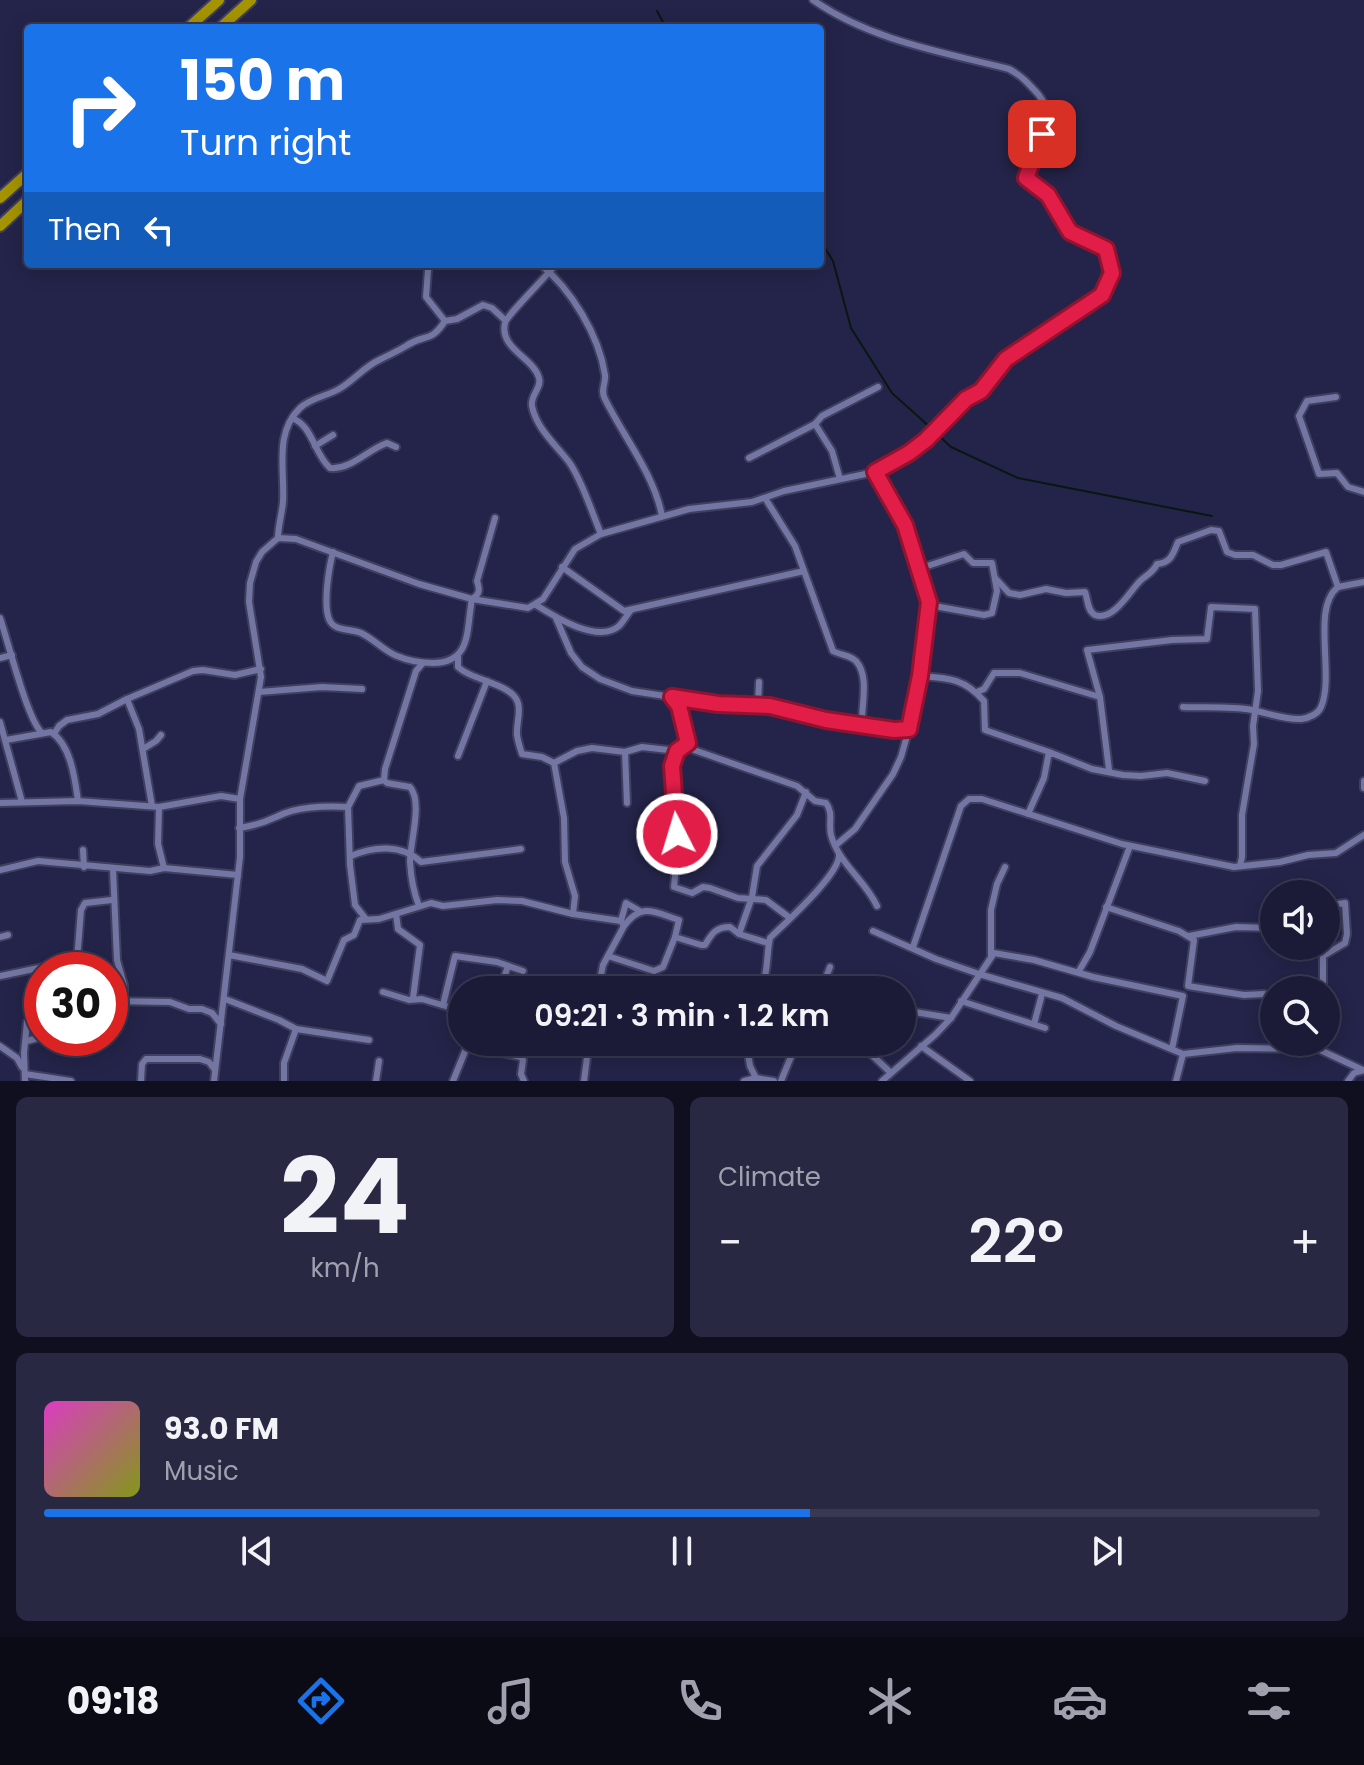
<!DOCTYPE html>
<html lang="en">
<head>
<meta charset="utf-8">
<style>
	:root { --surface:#1b1b38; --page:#282843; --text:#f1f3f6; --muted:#a0a1ae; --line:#393953; --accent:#1a73e8 }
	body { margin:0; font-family:Poppins,sans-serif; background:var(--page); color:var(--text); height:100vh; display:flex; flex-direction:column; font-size:30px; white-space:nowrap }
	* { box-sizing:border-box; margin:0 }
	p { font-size:26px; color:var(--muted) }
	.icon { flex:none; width:44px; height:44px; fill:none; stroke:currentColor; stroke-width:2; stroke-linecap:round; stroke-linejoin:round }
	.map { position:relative; height:1081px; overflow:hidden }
	.panel { display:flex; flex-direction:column; gap:16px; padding:16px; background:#0f0f1f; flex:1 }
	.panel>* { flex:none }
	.banner { position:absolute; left:24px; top:24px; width:800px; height:244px; border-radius:8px; box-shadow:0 4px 20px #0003,0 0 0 2px var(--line); background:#1a73e8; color:#fff; overflow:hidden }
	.fabs { position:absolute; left:1260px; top:880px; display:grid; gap:16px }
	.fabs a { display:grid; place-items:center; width:80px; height:80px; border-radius:50%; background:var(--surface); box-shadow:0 4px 20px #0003,0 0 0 2px var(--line); font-size:40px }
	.speed { position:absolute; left:24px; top:952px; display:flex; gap:16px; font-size:40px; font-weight:700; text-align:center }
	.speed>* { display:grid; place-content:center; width:104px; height:104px; border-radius:50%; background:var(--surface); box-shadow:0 4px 20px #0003,0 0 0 2px var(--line); line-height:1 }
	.speed .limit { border:12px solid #d22; background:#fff; color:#111 }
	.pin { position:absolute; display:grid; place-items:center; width:68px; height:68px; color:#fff; margin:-34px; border-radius:16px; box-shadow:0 4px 12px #0006 }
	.me { position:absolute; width:88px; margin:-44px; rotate:355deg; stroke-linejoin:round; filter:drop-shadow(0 0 6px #0008) }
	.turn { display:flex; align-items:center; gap:28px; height:168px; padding:0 24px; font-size:36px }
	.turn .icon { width:104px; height:104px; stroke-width:2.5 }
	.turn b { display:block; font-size:56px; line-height:68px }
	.then { display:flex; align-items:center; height:76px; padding:0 24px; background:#0003; gap:16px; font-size:30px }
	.big { font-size:60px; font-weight:600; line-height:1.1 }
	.panel .card { flex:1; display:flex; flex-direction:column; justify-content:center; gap:12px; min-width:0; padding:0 28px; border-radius:12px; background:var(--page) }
	.panel .dial { align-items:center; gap:0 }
	.dial b { font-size:104px; line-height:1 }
	.song { display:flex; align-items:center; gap:24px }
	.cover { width:96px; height:96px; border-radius:12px; background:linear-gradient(135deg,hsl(310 70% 55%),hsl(70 70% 35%)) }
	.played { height:8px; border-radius:4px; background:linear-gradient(90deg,var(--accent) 60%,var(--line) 60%) }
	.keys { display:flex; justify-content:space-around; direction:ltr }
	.heat { display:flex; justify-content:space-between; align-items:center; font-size:44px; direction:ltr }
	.panel .tiles { flex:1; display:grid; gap:16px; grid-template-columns:1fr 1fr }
	.card:last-child { grid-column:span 2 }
	.trip { position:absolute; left:448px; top:976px; width:468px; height:80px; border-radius:40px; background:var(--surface); box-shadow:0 4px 20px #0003,0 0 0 2px var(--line); font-weight:600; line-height:80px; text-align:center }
	.dock { display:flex; height:128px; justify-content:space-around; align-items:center; background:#0b0b16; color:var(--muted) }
	.dock .icon { width:56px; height:56px }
	.dock .on { color:var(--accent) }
	.dock b { font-size:36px; color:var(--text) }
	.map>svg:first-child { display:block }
</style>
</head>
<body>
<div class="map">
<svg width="1364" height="1081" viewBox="0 0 1364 1081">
	<rect width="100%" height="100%" fill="#24244a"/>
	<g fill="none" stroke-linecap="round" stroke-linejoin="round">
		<g stroke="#081810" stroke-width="2">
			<path d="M657 11 666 28"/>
			<path d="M820 240 833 261 851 328 892 393 932 429"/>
			<path d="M937 434 951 447 1018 478 1212 516"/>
		</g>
		<g stroke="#403f5f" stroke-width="10">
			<g id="street">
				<path d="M431 264 428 270 426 297 445 321"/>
				<path d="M540 264C571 289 599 335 605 375 606 384 600 390 605 399 623 436 654 474 662 516"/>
				<path d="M556 264C547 276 506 316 505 323 499 349 534 358 539 378 542 388 530 395 532 406 536 428 556 445 569 462 582 480 592 513 601 534"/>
				<path d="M1336 397 1307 401 1299 416 1319 474 1337 473 1348 487 1364 492"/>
				<path d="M292 418C313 426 314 454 330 468 351 470 367 450 387 443L396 447"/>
				<path d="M815 424 832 451 840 479"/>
				<path d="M315 446 333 435"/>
				<path d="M749 458 815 424 822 416 878 387"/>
				<path d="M765 498 795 546 833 651C840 655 850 655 856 661 870 677 861 706 862 724"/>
				<path d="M278 538C278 526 282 514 283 502 285 470 274 433 300 408 310 398 327 396 339 389 353 381 364 367 379 360 389 355 396 352 406 346 425 333 430 344 445 321L457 319 483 305 492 308 505 320"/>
				<path d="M333 552C329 567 323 604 329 619 334 632 350 628 361 633 374 639 384 651 397 656 409 661 421 663 433 663 472 662 466 631 472 599 480 594 480 590 477 581L495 518"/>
				<path d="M562 567 624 611 804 571"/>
				<path d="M918 569 964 554 973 563H992L997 591 992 613 984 615 929 605"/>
				<path d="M996 579 1009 593 1020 595 1046 589 1066 593 1085 592C1088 599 1087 611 1095 615 1113 622 1130 591 1140 581 1146 575 1153 573 1157 564 1171 563 1173 554 1178 542L1211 530 1219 531 1227 552 1235 555H1253L1273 565H1281L1326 552 1338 587 1364 582"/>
				<path d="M536 605C555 617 598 644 619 626 623 622 627 615 631 610"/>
				<path d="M0 618C8 641 27 719 42 733"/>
				<path d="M556 618 571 653 582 667 600 679 632 691 718 704 770 706 826 720 894 730 909 729"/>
				<path d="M458 657V667C472 681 512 683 518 703 521 713 516 725 517 735 518 742 520 748 522 754L542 757 554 763 577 751 592 748 625 752 642 747 677 751"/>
				<path d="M0 658 12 655"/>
				<path d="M920 676C948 678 964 678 984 701L985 730 1049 752"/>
				<path d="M259 692 322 687 362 689"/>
				<path d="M977 692 984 689 994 673H1020L1100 697"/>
				<path d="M672 697C684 713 682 734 694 750L797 786 815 801 826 803C834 814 828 823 831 835 839 864 865 880 877 906"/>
				<path d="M127 699 139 729 152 806"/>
				<path d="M758 704 759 682"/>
				<path d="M1183 707C1205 708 1230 706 1252 710 1267 713 1285 720 1301 719 1309 718 1318 714 1321 707 1335 675 1311 608 1338 587"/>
				<path d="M0 722 22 802"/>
				<path d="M54 734 59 726 67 720 98 714 127 699 193 671 203 670 235 675 261 669"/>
				<path d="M6 740 51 732C71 745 75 779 78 801"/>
				<path d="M688 743 677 751 672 766 677 855 674 887 692 893 703 887 710 888 738 898 766 900 790 918"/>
				<path d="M143 749 156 741 161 735"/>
				<path d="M625 752 627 803"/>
				<path d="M458 756 487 681"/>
				<path d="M554 763 564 818 565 862 575 896 573 914"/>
				<path d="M1109 770 1100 697 1087 650 1172 640 1207 639 1211 607 1255 609 1258 691 1253 726 1254 744 1242 815V857L1240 866"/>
				<path d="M384 780 385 769 416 671 422 664"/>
				<path d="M1364 781V788"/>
				<path d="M0 803 78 801 159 807 221 796 240 799"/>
				<path d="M159 807 158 844 164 868"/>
				<path d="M348 807 350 865 355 905 366 919"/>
				<path d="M1028 814 1044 778 1049 752 1092 769 1123 775 1141 776 1167 773 1205 781"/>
				<path d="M239 828C254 826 263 823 276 817 297 806 325 806 348 807L359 786 384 780 387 783 410 787C423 802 410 842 410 862 411 878 413 891 419 906"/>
				<path d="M836 845 855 829 893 774 901 757 912 718 930 613 929 602 905 525 875 472"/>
				<path d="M83 850 84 867"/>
				<path d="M351 856C374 846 402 844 421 862L521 849"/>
				<path d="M113 869 117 960 124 985V999"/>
				<path d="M0 870 38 861 150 871 164 868 238 875"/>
				<path d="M1106 907 1179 931 1194 940 1188 986 1244 995 1264 994 1274 998"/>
				<path d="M396 914 398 929 420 945 413 998"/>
				<path d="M621 921 626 903 640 911"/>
				<path d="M873 931 936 959 979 974 1062 998 1116 1026 1183 1054 1237 1048 1318 1049 1363 1070"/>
				<path d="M739 934 752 897 757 866 797 815 806 792"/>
				<path d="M1189 936 1236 927 1274 928"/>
				<path d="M0 937 8 935"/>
				<path d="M913 947 961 806 969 799H982L1122 844 1234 867 1280 862 1308 855 1336 853 1364 835"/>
				<path d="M229 955 302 969 327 981 344 940 354 935 360 920 379 919 431 903 443 906 497 900 522 901 573 914 621 921 624 926C642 902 654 912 679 920L675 937 701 945H705C712 933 716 927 730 927L739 934 768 943"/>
				<path d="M991 955V910L997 884 1005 867"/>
				<path d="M608 956 654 971 663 967 675 937"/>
				<path d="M81 970 83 968 77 960 81 910 85 903 112 900"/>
				<path d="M1079 971 1090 952 1130 846"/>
				<path d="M0 976 77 960"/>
				<path d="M500 990 508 966"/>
				<path d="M598 990 603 965 624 926"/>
				<path d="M761 990C769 971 766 955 770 938 785 923 840 874 839 855"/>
				<path d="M821 990 830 967"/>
				<path d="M1323 990V956L1345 943 1347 934 1345 903 1326 906"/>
				<path d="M383 992 409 1000 422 999 462 1011"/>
				<path d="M225 999 279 1020 296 1029 369 1040"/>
				<path d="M110 1001 170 1002 189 1009H202L212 1013 221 1024"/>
				<path d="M961 1001 1045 1028"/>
				<path d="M443 1005 455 956 497 962 523 971"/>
				<path d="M902 1010 951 1018"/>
				<path d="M1034 1024 1042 994"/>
				<path d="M50 1038 77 1043 98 1042"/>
				<path d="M27 1041 42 1037"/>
				<path d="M746 1042 750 1066 756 1078 774 1081"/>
				<path d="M858 1042 890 1072"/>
				<path d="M0 1046 17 1058 22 1067"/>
				<path d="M468 1046 521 1057"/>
				<path d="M921 1046 970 1081"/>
				<path d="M25 1074 71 1081"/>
				<path d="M25 1081 24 1053 27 1022"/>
				<path d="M141 1081 142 1064 146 1059H200L209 1062 215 1070"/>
				<path d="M214 1081 240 857V799L261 677 249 602 250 583 256 562 262 552 278 538 296 539 419 584 472 599 528 608 543 599 575 549 601 534 689 509 752 502 784 491 875 472 909 453 926 440 966 399 981 391 1006 359 1102 295 1105 285 1112 273 1106 249 1070 232 1048 195 1026 178C1032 148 1061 122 1038 94 1028 83 1022 76 1009 69 942 52 870 40 813 0"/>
				<path d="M284 1081V1063L296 1029"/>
				<path d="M376 1081 379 1061"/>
				<path d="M453 1081 468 1044"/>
				<path d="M524 1081 521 1074 523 1060 521 1057 525 1042"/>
				<path d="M584 1081 589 1042"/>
				<path d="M744 1081 756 1078"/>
				<path d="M781 1081 797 1042"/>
				<path d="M882 1081 936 1034 951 1018 994 953 1034 960 1093 977 1183 996 1172 1049"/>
				<path d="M1176 1081 1183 1054"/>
				<path d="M1348 1081 1354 1073 1364 1070"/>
			</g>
		</g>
		<g stroke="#403f5f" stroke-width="14">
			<g id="highway">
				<path d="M188 28 219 0"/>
				<path d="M220 28 251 0"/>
				<path d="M0 198 28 173"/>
				<path d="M0 226 28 200"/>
			</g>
		</g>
		<use href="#street" stroke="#7376a2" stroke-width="6"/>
		<use href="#highway" stroke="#a59401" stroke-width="10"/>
	</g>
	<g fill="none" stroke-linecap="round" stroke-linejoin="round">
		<g stroke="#92132f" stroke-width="20">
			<path id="route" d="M677 834 672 766 677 751 688 743 679 706 672 697 718 704 770 706 826 720 894 730 909 729 920 676 929 602 905 525 875 472 909 453 926 440 966 399 981 391 1006 359 1102 295 1112 273 1106 249 1070 232 1048 195 1026 178 1042 134"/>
		</g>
		<use href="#route" stroke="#e11d48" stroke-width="14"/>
	</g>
</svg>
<div class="fabs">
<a><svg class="icon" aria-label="sound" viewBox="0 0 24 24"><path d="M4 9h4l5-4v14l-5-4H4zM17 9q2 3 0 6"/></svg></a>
<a><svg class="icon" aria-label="search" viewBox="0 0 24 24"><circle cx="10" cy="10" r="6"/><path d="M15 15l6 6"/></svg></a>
</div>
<div class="speed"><div class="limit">30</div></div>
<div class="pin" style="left:1042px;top:134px;background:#d93025"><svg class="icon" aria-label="arrive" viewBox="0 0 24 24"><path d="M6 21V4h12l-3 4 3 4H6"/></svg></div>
<svg class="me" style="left:677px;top:834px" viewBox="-20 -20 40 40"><circle r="17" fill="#e11d48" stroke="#fff" stroke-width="3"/><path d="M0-11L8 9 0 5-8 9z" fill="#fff"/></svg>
<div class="trip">09:21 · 3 min · 1.2 km</div>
<div class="banner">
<div class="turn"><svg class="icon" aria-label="right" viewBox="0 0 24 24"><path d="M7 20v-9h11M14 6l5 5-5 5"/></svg><div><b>150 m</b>Turn right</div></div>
<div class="then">Then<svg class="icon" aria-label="left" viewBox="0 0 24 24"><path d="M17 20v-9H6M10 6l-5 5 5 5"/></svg></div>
</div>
</div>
<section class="panel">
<div class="tiles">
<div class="card dial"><b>24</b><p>km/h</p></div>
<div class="card"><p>Climate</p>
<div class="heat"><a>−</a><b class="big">22°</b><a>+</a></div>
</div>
<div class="card">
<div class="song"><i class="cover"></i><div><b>93.0 FM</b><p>Music</p></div></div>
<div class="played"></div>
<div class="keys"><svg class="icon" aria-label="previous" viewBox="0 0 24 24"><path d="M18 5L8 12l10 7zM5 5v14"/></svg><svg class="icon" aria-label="pause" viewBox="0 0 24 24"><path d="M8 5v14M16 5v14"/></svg><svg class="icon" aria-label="next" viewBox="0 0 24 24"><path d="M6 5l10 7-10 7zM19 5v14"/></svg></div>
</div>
</div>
</section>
<nav class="dock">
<b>09:18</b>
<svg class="icon on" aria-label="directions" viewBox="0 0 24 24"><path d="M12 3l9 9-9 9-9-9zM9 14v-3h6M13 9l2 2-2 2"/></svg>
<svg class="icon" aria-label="music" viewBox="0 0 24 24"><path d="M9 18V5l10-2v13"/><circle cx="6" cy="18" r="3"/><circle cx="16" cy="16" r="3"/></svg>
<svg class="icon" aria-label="phone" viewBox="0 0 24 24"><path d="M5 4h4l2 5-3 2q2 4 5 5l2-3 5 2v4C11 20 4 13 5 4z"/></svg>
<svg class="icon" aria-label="climate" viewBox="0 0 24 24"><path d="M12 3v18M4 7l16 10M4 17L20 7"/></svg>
<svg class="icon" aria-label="car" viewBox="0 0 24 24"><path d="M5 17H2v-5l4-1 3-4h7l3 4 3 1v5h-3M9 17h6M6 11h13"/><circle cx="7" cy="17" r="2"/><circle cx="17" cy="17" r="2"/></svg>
<svg class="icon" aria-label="filters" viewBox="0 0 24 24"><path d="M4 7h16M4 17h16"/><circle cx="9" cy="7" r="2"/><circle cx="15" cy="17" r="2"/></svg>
</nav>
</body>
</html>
